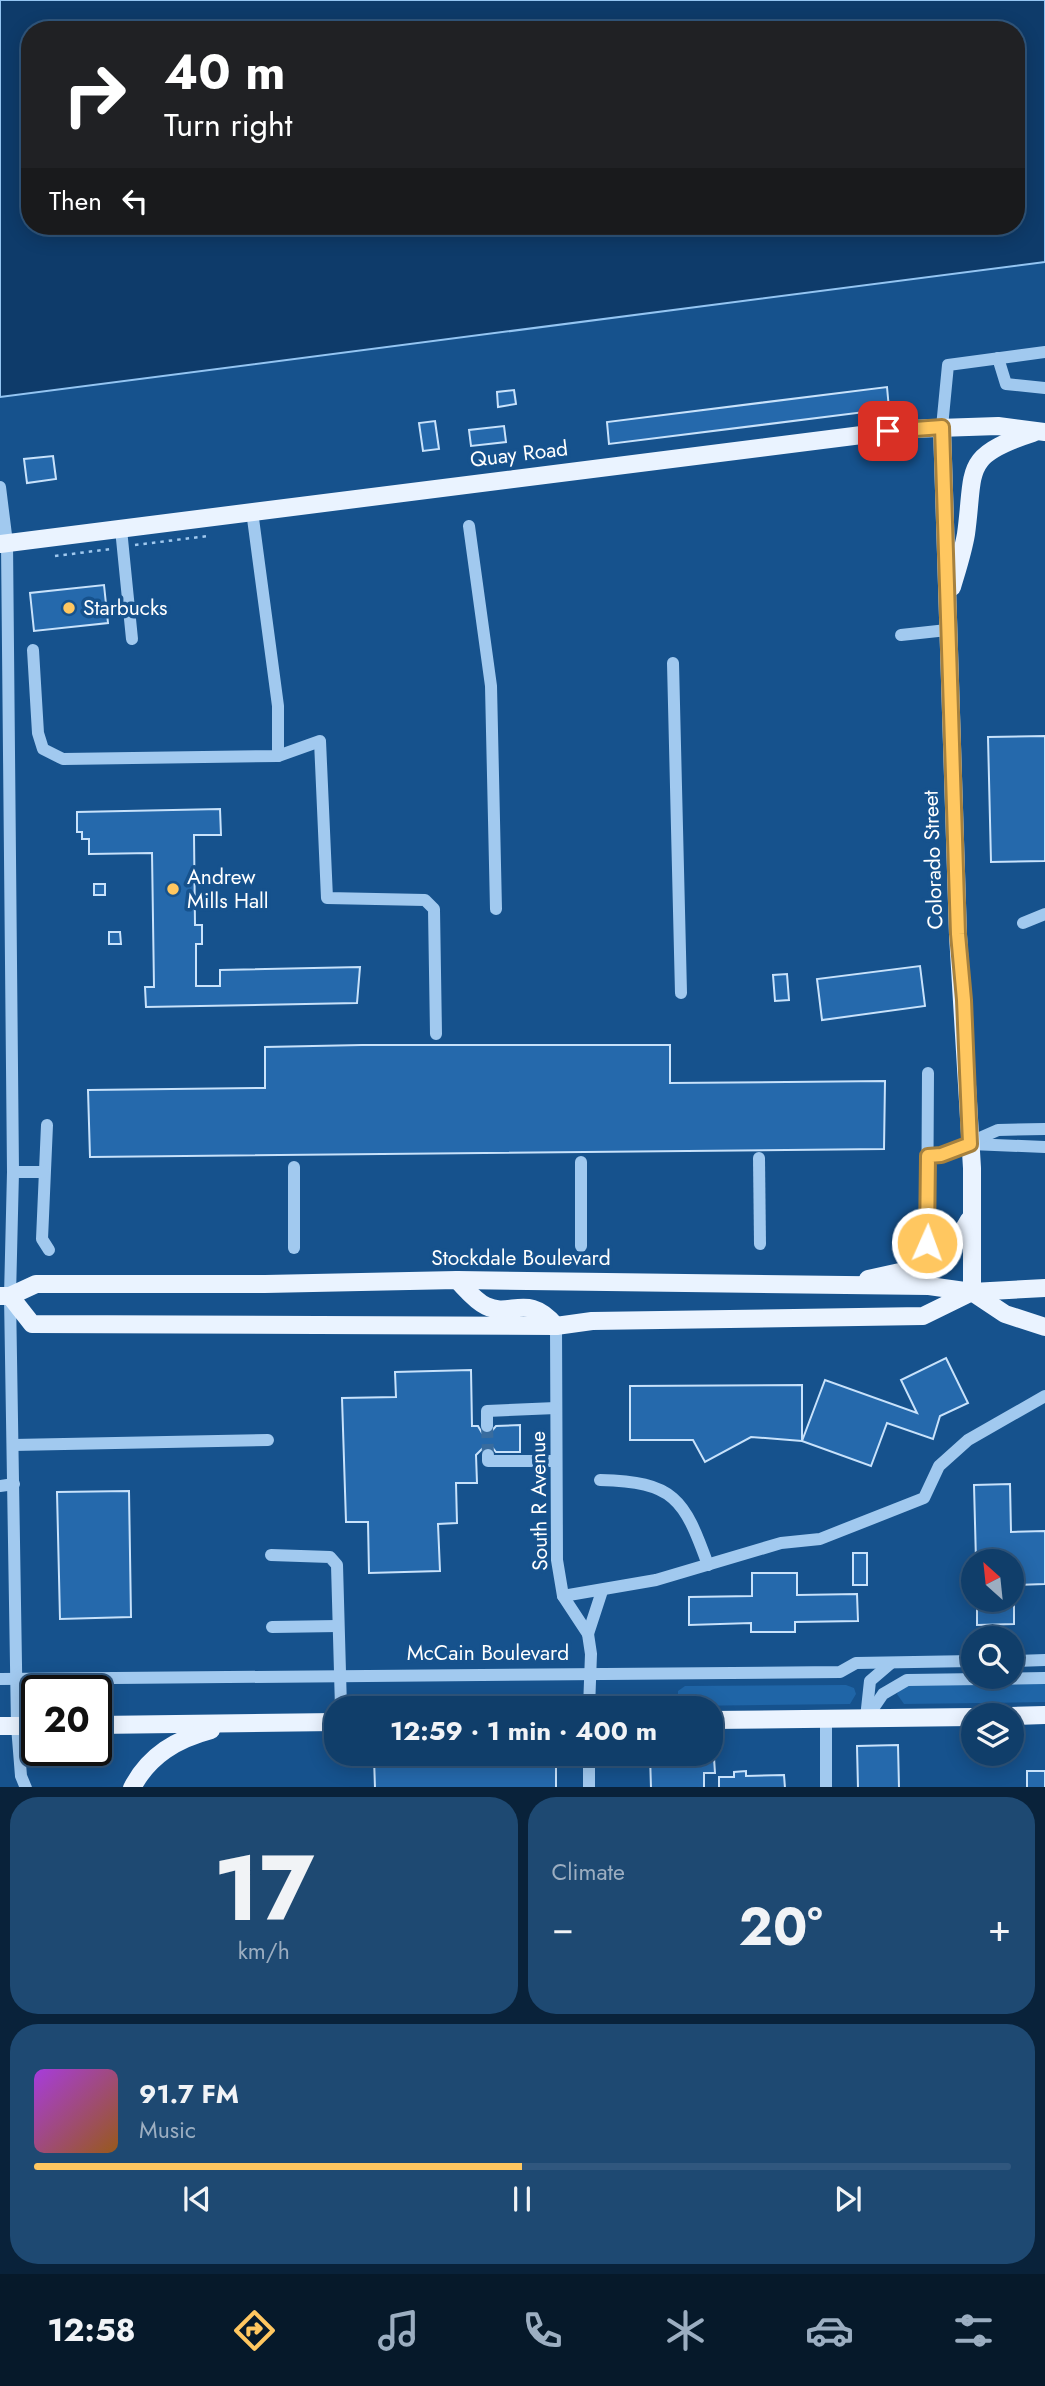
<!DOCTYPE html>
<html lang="en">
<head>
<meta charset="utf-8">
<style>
	:root { --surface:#103e6a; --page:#1e4972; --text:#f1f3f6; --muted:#9caec1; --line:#30577e; --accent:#ffc760 }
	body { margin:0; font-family:Jost,sans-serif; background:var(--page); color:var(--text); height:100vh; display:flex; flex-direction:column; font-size:26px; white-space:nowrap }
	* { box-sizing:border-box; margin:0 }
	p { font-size:23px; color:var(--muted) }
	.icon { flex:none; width:38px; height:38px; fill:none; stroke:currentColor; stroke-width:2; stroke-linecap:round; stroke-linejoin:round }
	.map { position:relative; height:1787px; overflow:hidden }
	.drawer { display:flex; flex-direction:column; gap:10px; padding:10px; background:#09223a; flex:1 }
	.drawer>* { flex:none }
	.banner { position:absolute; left:21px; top:21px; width:1004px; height:214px; border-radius:28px; box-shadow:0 4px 18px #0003,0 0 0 2px var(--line); background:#202124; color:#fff; overflow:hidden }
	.needle { width:46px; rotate:333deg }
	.buttons { position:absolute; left:961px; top:1549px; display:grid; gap:14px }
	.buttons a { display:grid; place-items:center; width:63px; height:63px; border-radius:50%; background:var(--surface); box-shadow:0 4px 18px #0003,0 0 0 2px var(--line); font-size:35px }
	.speed { position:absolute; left:21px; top:1675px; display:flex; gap:14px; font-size:35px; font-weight:700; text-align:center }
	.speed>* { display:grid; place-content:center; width:91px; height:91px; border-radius:50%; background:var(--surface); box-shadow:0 4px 18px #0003,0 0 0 2px var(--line); line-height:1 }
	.speed .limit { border:4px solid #111; border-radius:10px; background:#fff; color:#111 }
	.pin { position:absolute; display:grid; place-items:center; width:60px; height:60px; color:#fff; margin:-30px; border-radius:14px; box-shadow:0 4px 10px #0006 }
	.me { position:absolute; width:77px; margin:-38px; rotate:2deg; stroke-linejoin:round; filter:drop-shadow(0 0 5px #0008) }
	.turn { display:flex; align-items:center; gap:24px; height:147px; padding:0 28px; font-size:32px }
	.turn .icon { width:91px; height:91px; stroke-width:2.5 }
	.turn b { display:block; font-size:49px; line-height:60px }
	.then { display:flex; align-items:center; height:66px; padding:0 28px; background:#0003; gap:14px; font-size:26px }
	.big { font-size:52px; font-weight:700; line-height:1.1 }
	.drawer .tile { flex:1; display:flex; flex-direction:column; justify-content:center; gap:10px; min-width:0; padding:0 24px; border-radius:28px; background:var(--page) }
	.drawer .dial { align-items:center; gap:0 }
	.dial b { font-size:91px; line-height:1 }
	.song { display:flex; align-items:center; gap:21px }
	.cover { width:84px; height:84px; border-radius:10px; background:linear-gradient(135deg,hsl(280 70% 55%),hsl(30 70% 35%)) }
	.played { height:7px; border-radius:4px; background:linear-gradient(90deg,var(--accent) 50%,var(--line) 50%) }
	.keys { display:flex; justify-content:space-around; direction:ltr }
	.heat { display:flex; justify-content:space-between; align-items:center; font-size:38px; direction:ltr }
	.drawer .tiles { flex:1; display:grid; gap:10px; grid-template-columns:1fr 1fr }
	.tile:last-child { grid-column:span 2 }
	.trip { position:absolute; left:324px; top:1696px; width:399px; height:70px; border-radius:28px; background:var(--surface); box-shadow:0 4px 18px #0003,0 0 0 2px var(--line); font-weight:700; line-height:70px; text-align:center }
	.dock { display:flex; height:112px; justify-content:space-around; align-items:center; background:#06192a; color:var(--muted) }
	.dock .icon { width:49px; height:49px }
	.dock .on { color:var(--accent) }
	.dock b { font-size:32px; color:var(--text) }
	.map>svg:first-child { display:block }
</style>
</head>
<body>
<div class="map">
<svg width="1045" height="1788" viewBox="0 0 1045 1788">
	<rect width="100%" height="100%" fill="#16528d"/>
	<g fill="#1f65a7">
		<path d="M1045 1683V1702L904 1704 897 1694 902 1685Z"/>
		<path d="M846 1685 854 1688 856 1694 850 1704 684 1706 678 1701V1691L685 1686Z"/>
	</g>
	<path fill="#0e3b6a" stroke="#94c5f2" stroke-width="2" fill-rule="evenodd" d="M0 0H1045V262L0 397ZM30 30H1017V226H30Z"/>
	<g fill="#2569ac" stroke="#c8e2fb" stroke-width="2">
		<path d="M887 387 889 409 609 444 607 422Z"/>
		<path d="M514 390 516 404 498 407 497 392Z"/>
		<path d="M435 421 439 449 423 451 419 423Z"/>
		<path d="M504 426 506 442 471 446 469 430Z"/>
		<path d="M53 456 56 479 27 483 24 459Z"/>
		<path d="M104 585 108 623 34 631 30 593Z"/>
		<path d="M1045 736V861L991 862 988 737Z"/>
		<path d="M220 809 221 835H194L195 925H202V944H196V986H220V970L360 967 357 1003 146 1007 145 987H154L152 853 89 854V839H82V832H77V812Z"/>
		<rect x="94" y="884" width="11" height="11"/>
		<path d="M109 932H120L121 944H109Z"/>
		<path d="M920 966 925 1006 822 1020 817 979Z"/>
		<path d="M787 974 789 1000 775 1001 773 975Z"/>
		<path d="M362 1045H670V1083L885 1081 884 1149 90 1157 88 1090 265 1088V1047Z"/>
		<path d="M946 1358 968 1403 940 1416 933 1439 887 1423 871 1466 802 1441 751 1437 705 1462 693 1440H630V1386L802 1385V1441L825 1380 917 1413 901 1380Z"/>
		<path d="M471 1370 472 1426H478L482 1433 488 1435 496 1426 520 1425V1452H496L492 1447H484L476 1455 477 1483H456L457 1523 438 1524 440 1571 369 1573 368 1522H346L342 1398 396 1397 395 1372Z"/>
		<path d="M1010 1484 1011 1532 1045 1531V1584L1012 1585V1561H976L974 1485Z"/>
		<path d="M129 1491 131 1617 60 1619 57 1492Z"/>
		<rect x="853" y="1553" width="14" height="32"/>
		<path d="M752 1573H797V1595L857 1594 858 1621 795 1622V1632H751V1623L689 1625V1597L752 1596Z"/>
		<path d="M977 1600H1014V1624L977 1625Z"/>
		<path d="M898 1745 899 1788H858L857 1746Z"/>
		<path d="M664 1754V1759L714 1758 715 1773H704V1788H651L650 1755Z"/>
		<path d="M556 1756V1788H375L374 1758H427L428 1763H501V1758Z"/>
		<path d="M746 1771V1776L784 1775 785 1788H719V1777H734V1772Z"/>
		<rect x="1027" y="1771" width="18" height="17"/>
	</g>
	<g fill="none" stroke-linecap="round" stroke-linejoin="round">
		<path stroke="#396c9e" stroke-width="12" stroke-dasharray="12 6" stroke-linecap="butt" d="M487 1426 488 1455"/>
		<g stroke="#a1c9ef" stroke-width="2.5" stroke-dasharray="3.5 5" stroke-linecap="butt">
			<path d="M135 545 208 536"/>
			<path d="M55 556 111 549"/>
		</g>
		<g stroke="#a1c9ef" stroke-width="12">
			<path d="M998 358 1006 384 1045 388"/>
			<path d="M942 427 948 365 1045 352"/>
			<path d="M0 487 7 543 13 1172 10 1296 17 1726 21 1776 26 1788"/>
			<path d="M252 511 278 706V756"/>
			<path d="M469 526 491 686 496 909"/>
			<path d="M121 529 132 639"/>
			<path d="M901 635 947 630"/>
			<path d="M33 650 38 733 43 749 63 759 278 756 320 741 327 898 425 900 434 909 436 1034"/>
			<path d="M673 663 681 993"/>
			<path d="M1023 923 1045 914"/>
			<path d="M47 1125 42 1239 49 1250"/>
			<path d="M971 1144 1045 1147"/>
			<path d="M928 1155H941L998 1130 1045 1129"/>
			<path d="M759 1158 760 1244"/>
			<path d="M581 1162V1246"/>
			<path d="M294 1167V1248"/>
			<path d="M13 1172H43"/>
			<path d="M927 1243 928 1073"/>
			<path d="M556 1326 557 1560 563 1596 588 1634 591 1654 589 1708"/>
			<path d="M487 1426V1411L556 1408"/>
			<path d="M13 1445 268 1440"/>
			<path d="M488 1455V1461H556"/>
			<path d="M600 1480C674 1482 684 1498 708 1565"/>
			<path d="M0 1486 14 1484"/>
			<path d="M271 1555 330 1557 337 1565 341 1708"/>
			<path d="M563 1596 656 1580 781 1543 820 1539 924 1498 939 1466 968 1440 1045 1396"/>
			<path d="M272 1627 338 1626"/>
			<path d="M588 1634 602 1591"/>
			<path d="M1012 1661 1045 1660"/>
			<path d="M0 1679 840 1672 856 1663 973 1661"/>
			<path d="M866 1718 870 1681 891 1663"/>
			<path d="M866 1719 883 1694 907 1680 1045 1678"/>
			<path d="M589 1788V1754"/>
			<path d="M826 1788V1720"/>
		</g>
		<g stroke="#eaf3ff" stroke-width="18">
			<path d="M942 427 958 935 972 1168V1292"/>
			<path d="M0 544 909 429 998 426 1045 432"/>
			<path d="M952 587C957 570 963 552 966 534 975 469 961 456 1033 433"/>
			<path d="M868 1279 927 1266 948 1256 969 1220"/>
			<path d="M457 1280C465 1288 475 1301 486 1306 511 1318 528 1292 556 1326"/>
			<path d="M972 1292 1005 1314 1045 1327"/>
			<path d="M0 1296H10L36 1284H265L457 1280 929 1286 972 1292 1045 1288"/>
			<path d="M10 1296 32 1324 556 1326 592 1321 923 1316 972 1292"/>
			<path d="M1012 1716 1045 1715"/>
			<path d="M710 1720 973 1717"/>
			<path d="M96 1725 336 1722"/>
			<path d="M0 1726H37"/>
			<path d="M132 1788C149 1755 177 1739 211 1730"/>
		</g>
	</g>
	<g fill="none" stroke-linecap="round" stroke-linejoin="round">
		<g stroke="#a6813e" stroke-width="18">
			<path id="route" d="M888 431 942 427 958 934 964 1000 970 1144 941 1155 928 1156 927 1243"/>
		</g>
		<use href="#route" stroke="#ffc760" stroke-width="12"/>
	</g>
	<g fill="#ffc760" stroke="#16528d" stroke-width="2.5">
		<circle cx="69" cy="608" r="7"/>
		<circle cx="173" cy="889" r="7"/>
	</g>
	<g text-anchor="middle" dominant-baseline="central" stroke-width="7" stroke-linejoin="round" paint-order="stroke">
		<g font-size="21" fill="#fff" stroke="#16528d">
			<text transform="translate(519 454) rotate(-7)">Quay Road</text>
			<text transform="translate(933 860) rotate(-92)">Colorado Street</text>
			<text x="521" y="1258">Stockdale Boulevard</text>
			<text transform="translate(539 1501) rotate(-91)">South R Avenue</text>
			<text x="488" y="1653">McCain Boulevard</text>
		</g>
		<g font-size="21" fill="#fff" stroke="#16528d" text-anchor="start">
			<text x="83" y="608">Starbucks</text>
			<text x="187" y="877">Andrew<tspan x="187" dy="24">Mills Hall</tspan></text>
		</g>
	</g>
</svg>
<div class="buttons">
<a><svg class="needle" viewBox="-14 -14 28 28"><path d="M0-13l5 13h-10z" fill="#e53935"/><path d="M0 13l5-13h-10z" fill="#9caec1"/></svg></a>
<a><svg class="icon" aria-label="search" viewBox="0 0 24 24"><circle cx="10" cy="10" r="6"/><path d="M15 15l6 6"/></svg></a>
<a><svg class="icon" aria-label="layers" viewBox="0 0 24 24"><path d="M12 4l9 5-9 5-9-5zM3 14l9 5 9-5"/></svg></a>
</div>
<div class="speed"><div class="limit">20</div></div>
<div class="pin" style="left:888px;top:431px;background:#d93025"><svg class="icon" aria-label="arrive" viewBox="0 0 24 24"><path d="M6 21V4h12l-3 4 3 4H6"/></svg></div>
<svg class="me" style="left:927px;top:1243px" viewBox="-20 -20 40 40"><circle r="17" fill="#ffc760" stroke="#fff" stroke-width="3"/><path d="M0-11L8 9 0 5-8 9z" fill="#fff"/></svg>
<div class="trip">12:59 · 1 min · 400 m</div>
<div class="banner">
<div class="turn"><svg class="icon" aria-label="right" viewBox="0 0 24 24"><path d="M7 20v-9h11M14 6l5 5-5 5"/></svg><div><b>40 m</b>Turn right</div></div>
<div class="then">Then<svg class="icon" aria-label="left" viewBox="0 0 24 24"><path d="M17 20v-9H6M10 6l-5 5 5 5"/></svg></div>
</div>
</div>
<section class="drawer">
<div class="tiles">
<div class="tile dial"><b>17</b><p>km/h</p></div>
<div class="tile"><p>Climate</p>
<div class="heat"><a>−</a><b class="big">20°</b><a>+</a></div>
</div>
<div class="tile">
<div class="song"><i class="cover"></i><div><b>91.7 FM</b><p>Music</p></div></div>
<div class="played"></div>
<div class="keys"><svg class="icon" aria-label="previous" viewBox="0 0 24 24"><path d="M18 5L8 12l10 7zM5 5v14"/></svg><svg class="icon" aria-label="pause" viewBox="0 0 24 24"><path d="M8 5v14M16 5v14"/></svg><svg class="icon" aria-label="next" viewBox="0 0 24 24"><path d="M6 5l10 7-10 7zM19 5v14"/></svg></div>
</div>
</div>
</section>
<nav class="dock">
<b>12:58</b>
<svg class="icon on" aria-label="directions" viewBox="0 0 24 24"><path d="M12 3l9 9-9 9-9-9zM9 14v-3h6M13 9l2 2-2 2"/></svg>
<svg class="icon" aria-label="music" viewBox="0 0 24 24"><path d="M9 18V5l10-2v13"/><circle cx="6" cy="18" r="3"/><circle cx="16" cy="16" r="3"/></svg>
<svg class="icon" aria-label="phone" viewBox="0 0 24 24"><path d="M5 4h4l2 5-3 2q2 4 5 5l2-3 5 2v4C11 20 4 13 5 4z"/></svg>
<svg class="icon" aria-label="climate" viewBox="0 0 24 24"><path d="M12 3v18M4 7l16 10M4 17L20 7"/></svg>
<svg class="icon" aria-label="car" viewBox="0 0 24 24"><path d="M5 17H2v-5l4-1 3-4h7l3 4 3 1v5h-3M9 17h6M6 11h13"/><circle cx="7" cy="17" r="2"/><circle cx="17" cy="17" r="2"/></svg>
<svg class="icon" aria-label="filters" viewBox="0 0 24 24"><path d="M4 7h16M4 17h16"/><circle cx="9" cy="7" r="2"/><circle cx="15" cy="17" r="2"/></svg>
</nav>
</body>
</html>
